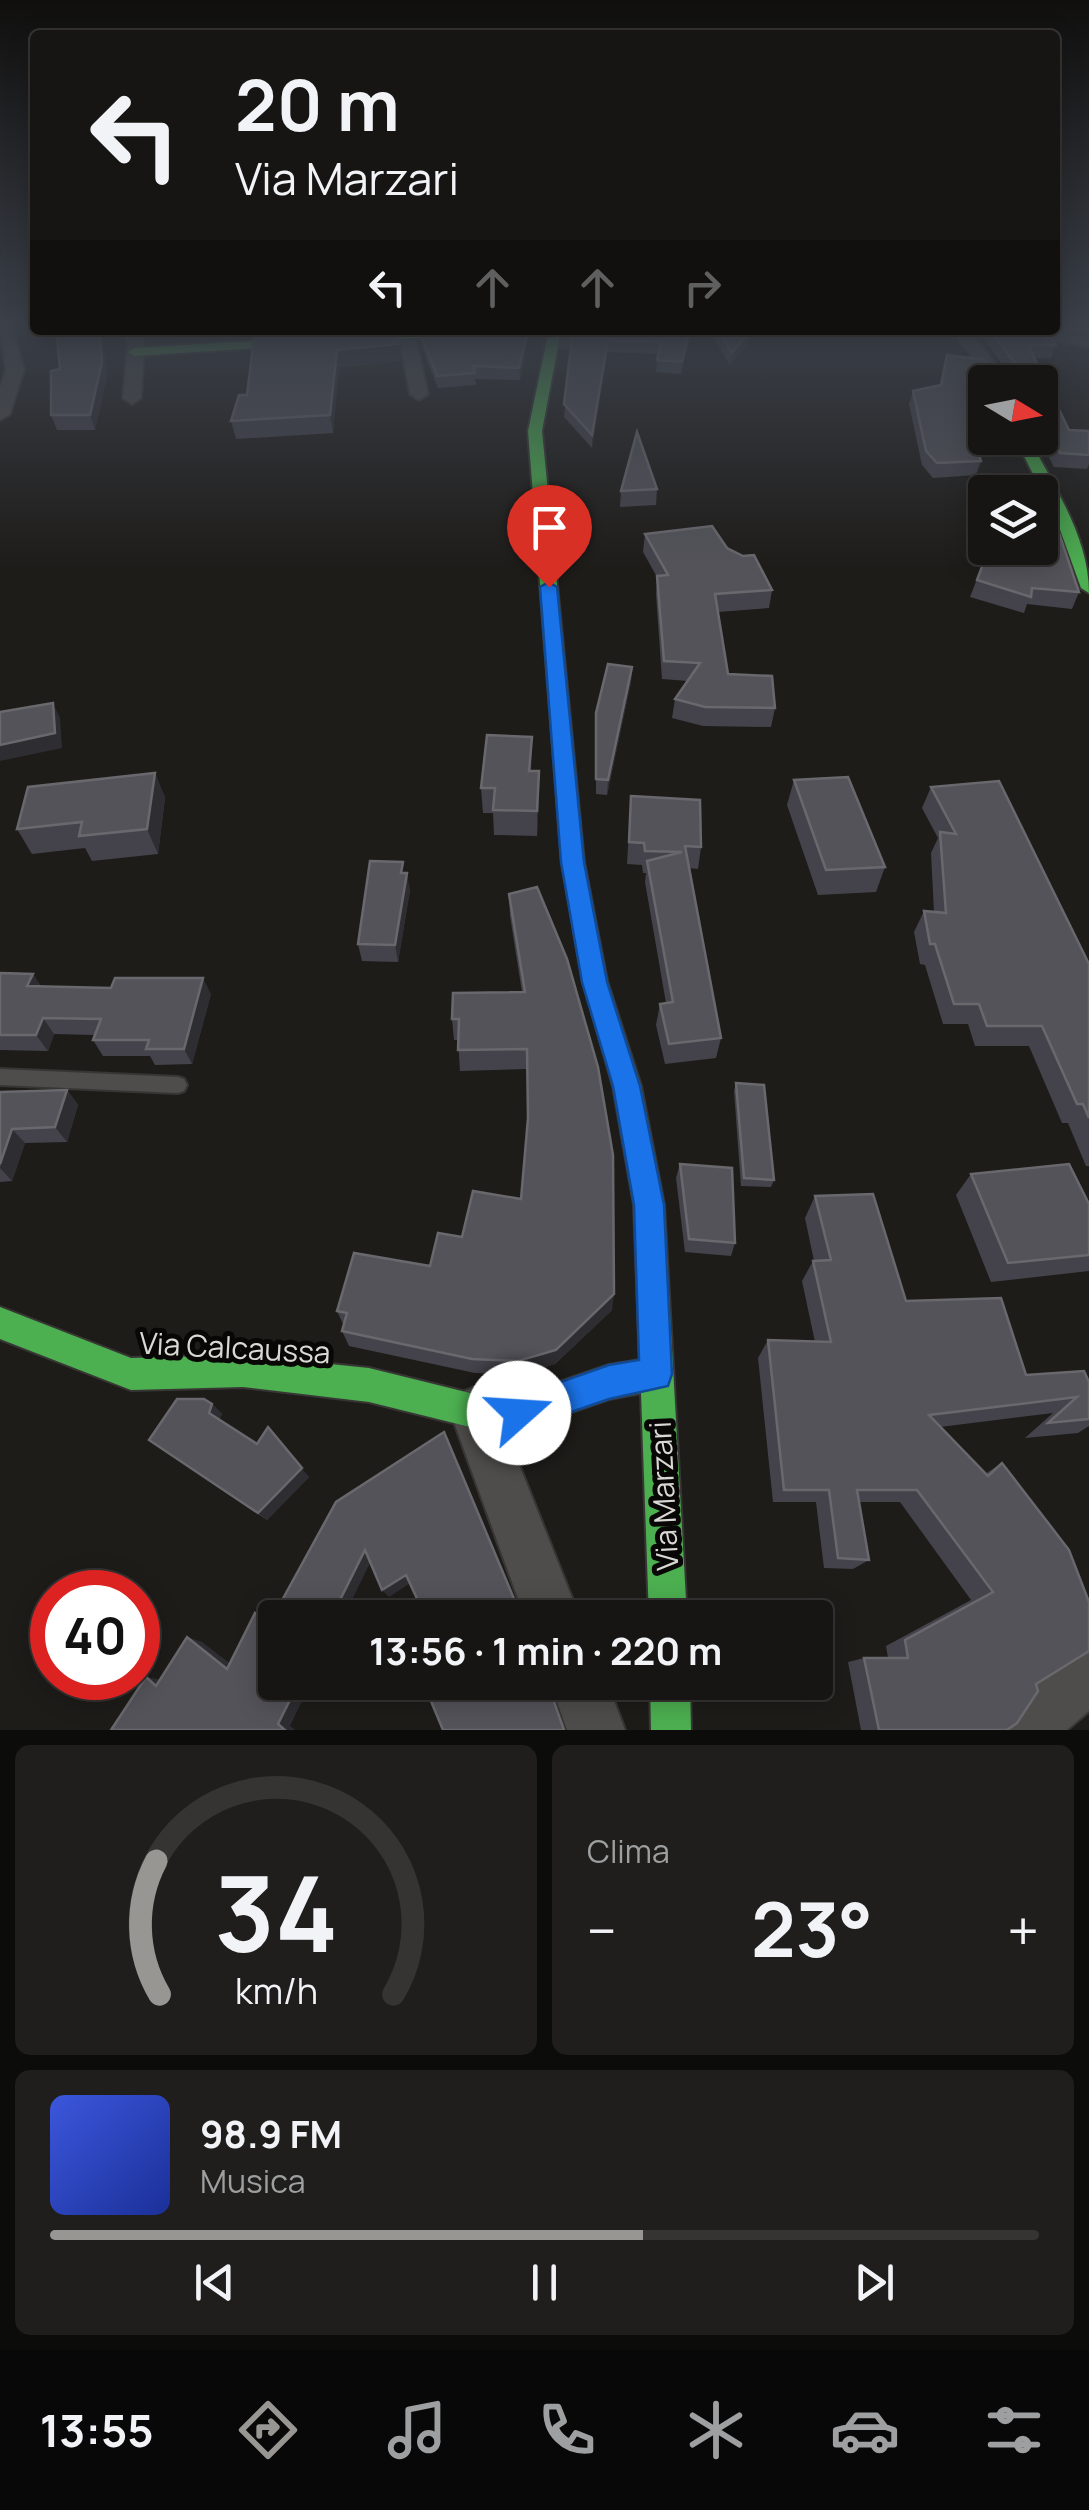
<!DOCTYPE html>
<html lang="it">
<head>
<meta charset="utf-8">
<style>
	:root { --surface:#161513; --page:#1f1e1c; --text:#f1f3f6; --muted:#9e9fa0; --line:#353433; --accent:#989693 }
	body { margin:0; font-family:Manrope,sans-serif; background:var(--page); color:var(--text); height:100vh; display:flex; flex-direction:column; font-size:38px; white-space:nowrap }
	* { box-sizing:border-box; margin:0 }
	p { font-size:32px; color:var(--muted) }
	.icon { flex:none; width:55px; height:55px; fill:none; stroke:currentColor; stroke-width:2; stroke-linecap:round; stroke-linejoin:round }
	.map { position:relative; height:1730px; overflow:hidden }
	.panel { display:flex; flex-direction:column; gap:15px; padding:15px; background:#0c0c0a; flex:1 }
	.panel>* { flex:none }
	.top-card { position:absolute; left:30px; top:30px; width:1030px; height:305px; border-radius:10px; box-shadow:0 5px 25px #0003,0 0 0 2px var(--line); background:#161513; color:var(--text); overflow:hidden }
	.needle { width:65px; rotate:100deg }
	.fabs { position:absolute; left:968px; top:365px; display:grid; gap:20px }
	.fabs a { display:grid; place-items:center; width:90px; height:90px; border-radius:10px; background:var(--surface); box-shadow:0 5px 25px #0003,0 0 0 2px var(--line); font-size:50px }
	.speed { position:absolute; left:30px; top:1570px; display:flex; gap:20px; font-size:50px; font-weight:700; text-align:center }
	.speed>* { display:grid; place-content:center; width:130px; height:130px; border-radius:50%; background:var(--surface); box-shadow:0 5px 25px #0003,0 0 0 2px var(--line); line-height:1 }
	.speed .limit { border:15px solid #d22; background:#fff; color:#111 }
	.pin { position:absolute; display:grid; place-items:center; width:85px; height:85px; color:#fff; margin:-102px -42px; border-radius:50% 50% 50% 0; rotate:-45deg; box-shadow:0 0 10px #0007 }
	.pin .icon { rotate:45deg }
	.me { position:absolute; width:110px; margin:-55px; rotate:71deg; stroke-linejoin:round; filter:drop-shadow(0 0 8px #0008) }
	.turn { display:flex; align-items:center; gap:35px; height:210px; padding:0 40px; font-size:45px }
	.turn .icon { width:130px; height:130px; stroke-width:2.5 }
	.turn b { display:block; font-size:70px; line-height:85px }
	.lanes { display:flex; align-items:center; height:95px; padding:0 40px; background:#0003; justify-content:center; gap:50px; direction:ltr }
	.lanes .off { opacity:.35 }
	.big { font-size:75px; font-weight:700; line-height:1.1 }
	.panel .widget { flex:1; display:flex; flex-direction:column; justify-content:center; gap:15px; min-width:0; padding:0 35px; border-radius:15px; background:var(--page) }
	.panel .dial { align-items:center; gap:0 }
	.dial svg { height:260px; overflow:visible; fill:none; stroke:var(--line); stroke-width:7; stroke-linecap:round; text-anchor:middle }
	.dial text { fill:var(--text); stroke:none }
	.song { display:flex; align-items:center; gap:30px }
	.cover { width:120px; height:120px; border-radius:15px; background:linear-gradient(135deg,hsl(230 70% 55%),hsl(230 70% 35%)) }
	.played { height:10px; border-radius:5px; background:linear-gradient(90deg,var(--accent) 60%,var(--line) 60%) }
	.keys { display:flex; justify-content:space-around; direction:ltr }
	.heat { display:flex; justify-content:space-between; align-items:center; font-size:55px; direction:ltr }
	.panel .tiles { flex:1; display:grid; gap:15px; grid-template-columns:1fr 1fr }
	.widget:last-child { grid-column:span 2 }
	.trip { position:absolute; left:258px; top:1600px; width:575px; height:100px; border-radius:10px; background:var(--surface); box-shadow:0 5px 25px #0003,0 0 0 2px var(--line); font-weight:700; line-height:100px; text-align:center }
	.dock { display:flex; height:160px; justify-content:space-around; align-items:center; background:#090808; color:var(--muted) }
	.dock .icon { width:70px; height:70px }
	.dock .active { color:var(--accent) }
	.dock b { font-size:45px; color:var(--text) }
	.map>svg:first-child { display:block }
</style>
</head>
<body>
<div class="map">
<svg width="1089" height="1730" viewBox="0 0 1089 1730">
	<rect width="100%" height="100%" fill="#1e1c19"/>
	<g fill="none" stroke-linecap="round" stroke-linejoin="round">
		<g stroke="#373634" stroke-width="4">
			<path id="lane" d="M0 1069 178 1077 184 1079 187 1085 184 1091 178 1093 0 1085Z"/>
		</g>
		<g stroke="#373634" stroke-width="4">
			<g id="street">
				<path d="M0 327H12L24 370 10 414 0 420V387L6 370Z"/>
				<path d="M121 330H137L144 342 141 398 132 404 123 398 128 342Z"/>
				<path d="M625 330H674L666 335 553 349 544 344 553 339Z"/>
				<path d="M951 330H968L1011 382H993Z"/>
				<path d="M1011 330 1089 337V347L1019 335Z"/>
				<path d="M407 332 415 337 428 394 419 400 410 394 399 337Z"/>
				<path d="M474 1387 491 1394 580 1618H525L450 1411 457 1394Z"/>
				<path d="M1089 1646V1711L1067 1730H993C1008 1694 1053 1660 1089 1646Z"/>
				<path d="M550 1682H607L625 1730H567Z"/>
			</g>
		</g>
		<g stroke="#373634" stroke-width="4">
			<g id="fast">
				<path d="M440 330H503L497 333 134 356 128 352 134 348Z"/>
				<path d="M549 330H561L542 431 584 862 607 981 641 1086 664 1205 687 1618H649L641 1393 609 1399 519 1430 474 1428 369 1402 243 1387 131 1390 0 1339V1307L131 1358 243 1355 369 1368 474 1394 519 1396 609 1365 640 1360 634 1205 613 1086 583 981 562 862 528 431Z"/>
				<path d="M1015 438H1029C1054 487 1089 537 1089 593L1081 588 1058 524Z"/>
				<path d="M650 1682H690L691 1730H651Z"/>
			</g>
		</g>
		<use href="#lane" fill="#4e4d4c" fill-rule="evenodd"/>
		<use href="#street" fill="#4e4d4c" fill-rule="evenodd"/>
		<use href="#fast" fill="#4caf50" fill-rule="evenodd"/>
	</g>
	<g fill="#44434b">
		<path d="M1055 327H1089V335L1044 330 1056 345 1051 358H1034L1069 430 1089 431V464L1087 469 1054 467 1039 438 1040 382H985L1019 442 1014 456 979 455 981 461 976 475 933 478 922 465 909 404 913 391 940 385 947 355 997 372 1007 371 977 330H1055Z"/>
		<path d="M56 330H101L107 376 95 430H57L51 415 60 369Z"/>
		<path d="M259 330H345L260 334Z"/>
		<path d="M530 330 520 380 475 379 476 385 438 388 421 345 420 333Z"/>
		<path d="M640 330H691L681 374 656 372 658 354 607 352 592 448 564 417 572 338Z"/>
		<path d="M709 330H748V345L730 365Z"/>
		<path d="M398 344 400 361 339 367 333 433 236 439 231 421 247 395Z"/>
		<path d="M657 489 656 505 620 507 621 491Z"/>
		<path d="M1015 491 1045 492 1079 592 1072 609 1027 604 1024 613 970 597 989 548H1040V492H1014Z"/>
		<path d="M645 534 727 548 772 590 769 608 718 612 728 674 775 708 771 727 703 726 672 718 675 699 688 681 662 679 656 594 657 577 643 552Z"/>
		<path d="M632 667 631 682 607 795 596 794V728Z"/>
		<path d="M532 737 531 771 539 796 537 836 494 835 493 813H483L481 788Z"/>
		<path d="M155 773 165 798 158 854 92 861 85 848 32 854 17 829Z"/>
		<path d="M794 780 885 867 876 892 818 895 787 805Z"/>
		<path d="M931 787 1089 964V1166H1086L1068 1123H1062L1029 1046H975L968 1024H943L925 965 920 964 914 932 924 911 934 912 931 853 938 838 922 808Z"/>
		<path d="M631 796 701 847 698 869 689 868 721 1038 716 1058 665 1064 656 1025 660 1004 666 1003 645 882 646 873H643L642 865 627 864Z"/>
		<path d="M405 873 410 890 398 962 362 961 358 944Z"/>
		<path d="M509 894 612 1310 555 1364 519 1375 475 1373 349 1346 342 1331 344 1326 337 1311 430 1266 462 1237 521 1199 528 1118 527 1069 460 1071 458 1040H454L452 1019 522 992 510 916Z"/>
		<path d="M0 973 33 974 41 987 211 994 192 1064 155 1065 150 1056H103L93 1040 95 1035 54 1034 48 1051 0 1050Z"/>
		<path d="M736 1083 774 1180 771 1187 741 1186 734 1091Z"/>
		<path d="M67 1090 78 1105 67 1142 25 1143 12 1181 0 1182V1092Z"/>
		<path d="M680 1164 735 1243 731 1256 685 1252 676 1178Z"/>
		<path d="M971 1174 1089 1204V1271L991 1282 956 1195Z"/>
		<path d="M815 1196 906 1301 1026 1375 1089 1382V1426L1078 1433 1025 1438 1053 1413 940 1427 985 1474 1002 1463 1036 1684 1007 1730H861L848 1662 864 1658H888L886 1646 971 1600 900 1502H859L869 1560 853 1569 824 1568 816 1502H773L758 1358 768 1340 815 1342 802 1281 813 1261H814L805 1218Z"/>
		<path d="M212 1404 222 1414 219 1420 309 1477 267 1520 149 1440Z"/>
	</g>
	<g fill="#2e2d31">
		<path d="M99 330H101L107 376 95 430 90 415Z"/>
		<path d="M528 330H530L520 380 519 368Z"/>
		<path d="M690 330H691L681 374 682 362Z"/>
		<path d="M749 333 748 345 730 365 732 353Z"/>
		<path d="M608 340 607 352 592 448V435Z"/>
		<path d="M398 344 400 361 339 367 333 433 330 415 337 350Z"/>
		<path d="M632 667 631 682 607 795 608 780Z"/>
		<path d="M53 703 60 718 62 748 0 761V745Z"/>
		<path d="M539 771V796L537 836V811Z"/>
		<path d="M155 773 165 798 158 854 147 829Z"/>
		<path d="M407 873 410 890 398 962 395 945Z"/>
		<path d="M33 974 44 990 27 986Z"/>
		<path d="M203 978 211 994 192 1064 184 1049Z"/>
		<path d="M43 1018 54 1034 48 1051 36 1035Z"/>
		<path d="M67 1090 78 1105 67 1142 55 1127Z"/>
		<path d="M12 1129 25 1143 12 1181 0 1168Z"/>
		<path d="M614 1294 612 1310 555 1364 519 1375 518 1361Z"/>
		<path d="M212 1404 222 1414 218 1423 209 1413Z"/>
		<path d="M268 1427 309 1477 267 1520 258 1513Z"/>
		<path d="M365 1550 372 1559 343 1618H331Z"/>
		<path d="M406 1575 412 1582 389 1597 382 1590Z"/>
		<path d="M187 1637 202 1642 241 1672 227 1669Z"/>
		<path d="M146 1677 163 1680 156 1686Z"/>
		<path d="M299 1682H311L290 1726 295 1730H285L278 1724Z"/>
	</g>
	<g fill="#54535a" stroke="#69686d" stroke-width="2.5">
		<path d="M56 330H99L102 362 90 415H51V371L60 369Z"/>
		<path d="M395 330 398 344 337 350 330 415 231 421 239 395H247L254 338Z"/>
		<path d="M476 330H528L519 368 473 366 475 373 437 376 420 333Z"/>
		<path d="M640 330H690L682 362 657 360 661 342 608 340 592 435 564 404 572 338Z"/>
		<path d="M718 330H748L749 333 732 353Z"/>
		<path d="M990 330H1044L1056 345H1028L1069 430 1089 431V455L1060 453 1044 422H1040V382H985V438H1016L1019 442 974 440 981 461 937 463 926 451 913 391 941 385 947 355 985 360 997 372 1019 369Z"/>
		<path d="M637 432 657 489 621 491Z"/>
		<path d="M1015 491 1045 492 1079 592 1032 588 1031 597 977 580 989 548H1040V492H1015Z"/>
		<path d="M712 526 727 548 743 556 754 555 772 590 715 594 728 674 772 676 775 708 705 707 675 699 700 663 664 661 657 576 668 575 645 534Z"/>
		<path d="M608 664 632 667 608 780 596 779V713Z"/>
		<path d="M53 703 55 733 0 745V712Z"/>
		<path d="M487 735 532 737 529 771H539L537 811 493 810 495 788H481Z"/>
		<path d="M155 773 147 829 79 836 82 822 17 829 28 787Z"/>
		<path d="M848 777 885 867 826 870 794 780Z"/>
		<path d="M999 781 1089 964V1118L1083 1104H1077L1042 1026H987L979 1004H954L935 944H930L924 911 946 913 940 832 956 834 931 787Z"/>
		<path d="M631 796 700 800 701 847 685 846 721 1038 669 1044 660 1004 673 1002 647 861 682 852 645 851 644 843 629 842Z"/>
		<path d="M370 861 403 862 401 873H407L395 945 358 944Z"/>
		<path d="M537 887 567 959 598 1067 613 1155 614 1294 556 1350 518 1361 472 1359 342 1331 347 1313 337 1311 354 1253 430 1266 438 1233 462 1237 473 1191 521 1199 528 1118 527 1049 458 1050 459 1019H452L453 993 525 992 509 894Z"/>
		<path d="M0 973 33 974 27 986 111 988 115 978H203L184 1049H146L149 1040H93L101 1019 43 1018 36 1035H0Z"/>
		<path d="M736 1083 764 1085 774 1180 744 1178Z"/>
		<path d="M67 1090 55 1127 12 1129 0 1164V1092Z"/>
		<path d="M680 1164 732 1168 735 1243 689 1239Z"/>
		<path d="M1069 1164 1089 1204V1255L1008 1263 971 1174Z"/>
		<path d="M873 1194 906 1301 1001 1298 1026 1375 1084 1371 1089 1382V1419L1048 1423 1077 1397 929 1415 988 1476 1002 1463 1069 1550 1089 1602V1651L1036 1684 1038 1691 1017 1723 1007 1730H879L864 1658H908L905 1640 993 1592 917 1490H857L869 1560 838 1558 829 1490H784L768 1340 831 1342 813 1261 831 1260 815 1196Z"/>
		<path d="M177 1399H204L212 1404 209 1413 257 1444 268 1427 302 1468 258 1513 149 1440Z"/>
		<path d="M444 1432 520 1613 529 1618H426L406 1575 382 1590 365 1550 331 1618H275V1682H299L278 1724 285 1730H111L146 1677 156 1686 187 1637 227 1669 255 1613 269 1624 336 1502Z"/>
		<path d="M423 1682H547L564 1730H443Z"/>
	</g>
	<linearGradient id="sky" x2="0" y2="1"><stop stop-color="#100f0e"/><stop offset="0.57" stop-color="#3b4049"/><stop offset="1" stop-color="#3b4049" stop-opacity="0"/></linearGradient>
	<rect width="1089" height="569" fill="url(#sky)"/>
	<path fill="#1a73e8" stroke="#114b97" stroke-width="2.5" d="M549 582 557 587 584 862 607 982 640 1086 664 1205 672 1374 668 1386 609 1399 519 1430 507 1425 502 1413 507 1401 609 1365 639 1360 634 1205 613 1086 582 982 561 862 540 587Z"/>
	<g text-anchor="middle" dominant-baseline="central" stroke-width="10" stroke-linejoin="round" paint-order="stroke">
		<g font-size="30" fill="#dad8d4" stroke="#080705">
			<text transform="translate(235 1347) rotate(3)">Via Calcaussa</text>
			<text transform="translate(663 1496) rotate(-93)">Via Marzari</text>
		</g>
	</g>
</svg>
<div class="fabs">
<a><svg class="needle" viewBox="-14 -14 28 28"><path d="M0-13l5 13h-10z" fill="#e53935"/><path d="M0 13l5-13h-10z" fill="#9e9fa0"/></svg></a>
<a><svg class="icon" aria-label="layers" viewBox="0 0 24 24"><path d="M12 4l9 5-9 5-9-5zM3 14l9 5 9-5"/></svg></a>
</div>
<div class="speed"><div class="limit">40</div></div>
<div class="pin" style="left:549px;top:587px;background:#d93025"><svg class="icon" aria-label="arrive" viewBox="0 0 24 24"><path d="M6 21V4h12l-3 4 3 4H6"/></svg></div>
<svg class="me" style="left:519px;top:1413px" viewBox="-20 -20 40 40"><circle r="19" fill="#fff"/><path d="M0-13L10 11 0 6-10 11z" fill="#1a73e8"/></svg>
<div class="trip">13:56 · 1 min · 220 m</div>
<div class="top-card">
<div class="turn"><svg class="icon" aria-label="left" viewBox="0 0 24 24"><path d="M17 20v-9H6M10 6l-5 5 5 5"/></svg><div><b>20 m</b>Via Marzari</div></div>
<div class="lanes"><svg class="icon" aria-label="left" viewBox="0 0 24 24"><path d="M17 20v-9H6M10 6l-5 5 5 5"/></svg><svg class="icon off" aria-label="ahead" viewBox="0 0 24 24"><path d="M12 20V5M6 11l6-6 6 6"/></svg><svg class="icon off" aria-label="ahead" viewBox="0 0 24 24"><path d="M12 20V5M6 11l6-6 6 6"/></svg><svg class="icon off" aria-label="right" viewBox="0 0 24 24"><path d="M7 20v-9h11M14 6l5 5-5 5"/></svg></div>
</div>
</div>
<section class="panel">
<div class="tiles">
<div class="widget dial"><svg viewBox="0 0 100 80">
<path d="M14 69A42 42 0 1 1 86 69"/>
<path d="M14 69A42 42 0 0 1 13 28" stroke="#989693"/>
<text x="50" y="56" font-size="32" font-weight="700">34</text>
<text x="50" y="72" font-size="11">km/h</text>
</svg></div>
<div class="widget"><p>Clima</p>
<div class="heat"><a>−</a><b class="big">23°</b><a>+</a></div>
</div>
<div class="widget">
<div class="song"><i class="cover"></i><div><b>98.9 FM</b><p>Musica</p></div></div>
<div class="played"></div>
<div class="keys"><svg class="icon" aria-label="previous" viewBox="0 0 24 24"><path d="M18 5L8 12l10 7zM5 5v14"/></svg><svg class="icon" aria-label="pause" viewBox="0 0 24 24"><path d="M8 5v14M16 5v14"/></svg><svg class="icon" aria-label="next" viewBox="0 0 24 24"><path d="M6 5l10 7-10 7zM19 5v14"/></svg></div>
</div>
</div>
</section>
<nav class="dock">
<b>13:55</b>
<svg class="icon active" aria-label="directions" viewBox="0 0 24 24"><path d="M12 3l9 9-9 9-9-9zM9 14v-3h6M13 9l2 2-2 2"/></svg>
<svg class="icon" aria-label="music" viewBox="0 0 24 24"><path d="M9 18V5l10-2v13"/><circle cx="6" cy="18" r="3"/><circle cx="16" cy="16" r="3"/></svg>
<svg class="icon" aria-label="phone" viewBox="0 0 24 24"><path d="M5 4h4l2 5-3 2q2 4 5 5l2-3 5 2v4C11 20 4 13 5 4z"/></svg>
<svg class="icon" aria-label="climate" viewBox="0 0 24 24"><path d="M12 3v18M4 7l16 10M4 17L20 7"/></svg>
<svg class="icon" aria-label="car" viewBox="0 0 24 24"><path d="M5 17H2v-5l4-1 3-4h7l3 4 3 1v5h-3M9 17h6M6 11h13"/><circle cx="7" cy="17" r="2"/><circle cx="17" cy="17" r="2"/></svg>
<svg class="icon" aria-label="filters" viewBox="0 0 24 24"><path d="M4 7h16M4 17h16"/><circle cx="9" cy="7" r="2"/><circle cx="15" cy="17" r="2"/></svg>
</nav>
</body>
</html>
